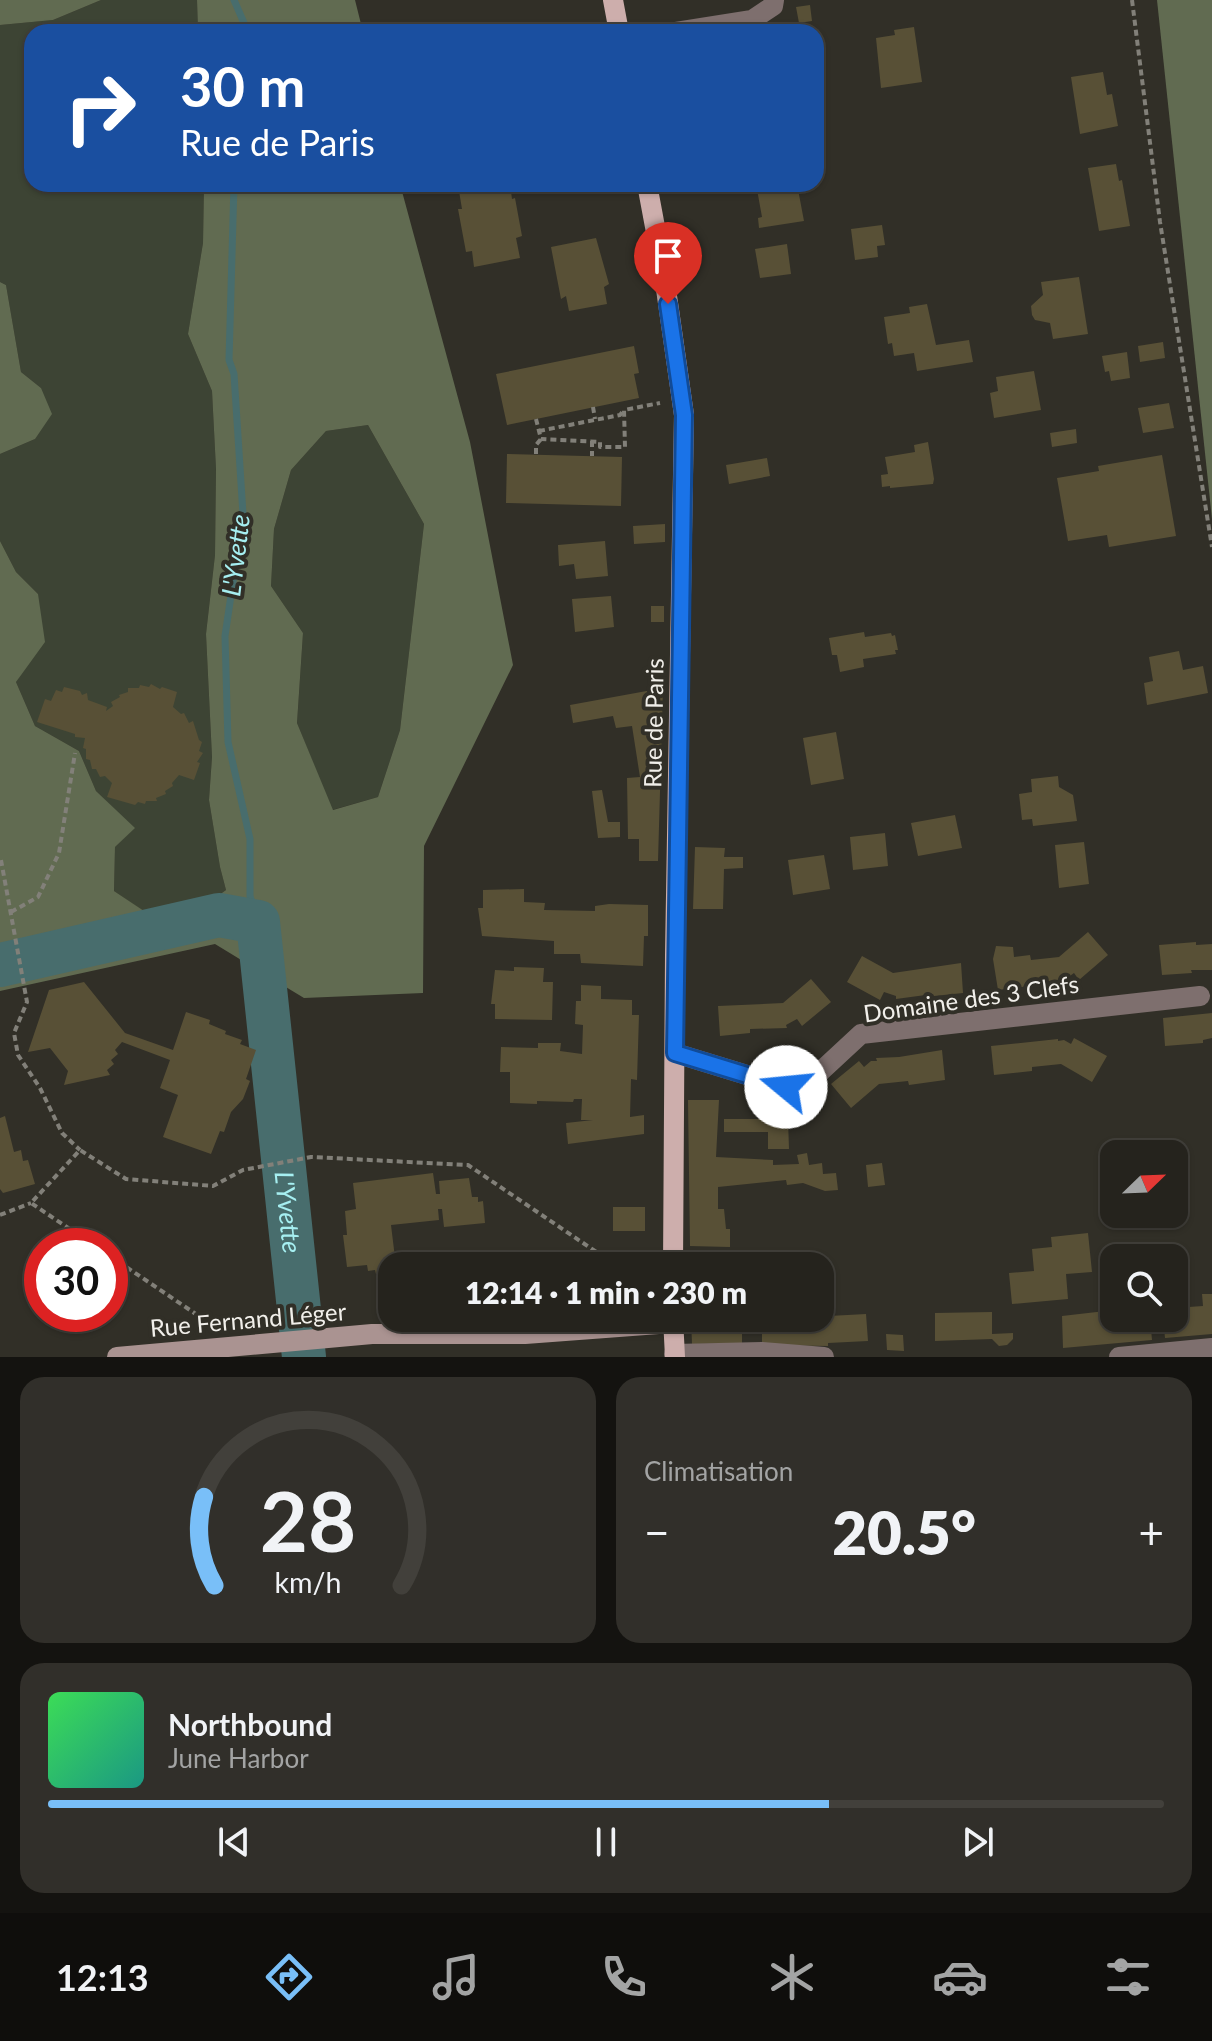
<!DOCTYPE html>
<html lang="fr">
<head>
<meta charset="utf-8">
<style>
	:root { --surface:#25231d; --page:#312f2a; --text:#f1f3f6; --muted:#a3a4a4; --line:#42403b; --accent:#79bff8 }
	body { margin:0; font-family:Lato,sans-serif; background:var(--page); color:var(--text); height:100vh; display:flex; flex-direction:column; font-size:30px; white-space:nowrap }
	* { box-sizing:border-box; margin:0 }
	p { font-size:26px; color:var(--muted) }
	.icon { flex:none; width:44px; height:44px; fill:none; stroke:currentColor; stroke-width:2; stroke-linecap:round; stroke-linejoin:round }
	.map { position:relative; height:1357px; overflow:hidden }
	.sheet { display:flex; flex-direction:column; gap:20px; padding:20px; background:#141310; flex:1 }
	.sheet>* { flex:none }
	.hud { position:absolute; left:24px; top:24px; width:800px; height:168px; border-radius:24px; box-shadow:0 2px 6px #0004,0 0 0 2px var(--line); background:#1a4fa0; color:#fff; overflow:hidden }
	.needle { width:52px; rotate:67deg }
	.controls { position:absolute; left:1100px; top:1140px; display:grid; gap:16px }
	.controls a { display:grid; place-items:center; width:88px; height:88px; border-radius:16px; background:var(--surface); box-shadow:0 2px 6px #0004,0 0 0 2px var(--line); font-size:40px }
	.speed { position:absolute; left:24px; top:1228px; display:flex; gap:16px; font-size:40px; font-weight:700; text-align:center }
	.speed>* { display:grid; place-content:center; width:104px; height:104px; border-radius:50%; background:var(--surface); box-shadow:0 2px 6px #0004,0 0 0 2px var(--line); line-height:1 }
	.speed .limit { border:12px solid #d22; background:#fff; color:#111 }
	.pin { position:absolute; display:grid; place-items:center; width:68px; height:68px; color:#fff; margin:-82px -34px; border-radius:50% 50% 50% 0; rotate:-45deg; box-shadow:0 0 8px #0007 }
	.pin .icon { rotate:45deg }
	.me { position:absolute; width:88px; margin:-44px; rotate:287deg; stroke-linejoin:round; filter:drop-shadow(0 0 6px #0008) }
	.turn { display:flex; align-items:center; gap:28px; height:168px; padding:0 24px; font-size:36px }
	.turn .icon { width:104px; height:104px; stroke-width:2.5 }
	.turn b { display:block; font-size:56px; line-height:68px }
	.big { font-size:60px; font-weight:800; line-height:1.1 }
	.sheet .card { flex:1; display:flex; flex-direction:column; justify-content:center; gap:12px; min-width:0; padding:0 28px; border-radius:24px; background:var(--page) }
	.sheet .dial { align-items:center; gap:0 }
	.dial svg { height:208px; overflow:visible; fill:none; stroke:var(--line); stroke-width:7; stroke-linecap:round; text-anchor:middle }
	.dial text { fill:var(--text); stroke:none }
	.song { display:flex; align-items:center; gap:24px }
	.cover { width:96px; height:96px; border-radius:12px; background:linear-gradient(135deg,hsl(130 70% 55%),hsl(170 70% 35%)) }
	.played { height:8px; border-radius:4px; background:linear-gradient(90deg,var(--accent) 70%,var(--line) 70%) }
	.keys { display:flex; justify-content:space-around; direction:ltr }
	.heat { display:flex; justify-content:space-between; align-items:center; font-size:44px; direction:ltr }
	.sheet .tiles { flex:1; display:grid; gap:20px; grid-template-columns:1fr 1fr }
	.card:last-child { grid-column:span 2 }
	.trip { position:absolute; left:378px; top:1252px; width:456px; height:80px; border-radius:24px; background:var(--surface); box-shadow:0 2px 6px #0004,0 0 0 2px var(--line); font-weight:800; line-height:80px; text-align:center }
	.tabs { display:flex; height:128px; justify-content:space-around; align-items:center; background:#0f0e0c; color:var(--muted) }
	.tabs .icon { width:56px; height:56px }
	.tabs .current { color:var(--accent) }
	.tabs b { font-size:36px; color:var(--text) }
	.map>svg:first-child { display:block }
</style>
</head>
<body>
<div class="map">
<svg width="1212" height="1357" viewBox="0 0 1212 1357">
	<rect width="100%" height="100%" fill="#312f27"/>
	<g fill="#3d4434">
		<path d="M101 0H197L198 32H32V184H204L203 243 188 334 212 391 216 469 215 555 206 634 212 757 209 800 220 867 226 890 208 903 146 913 114 891 115 847 134 828 96 791 79 751 35 726 16 682 27 664 38 594 16 572 0 541V454L35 439 41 388 21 372 6 285 0 282V25L53 20Z"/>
		<path d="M368 425 424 524 400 730 378 797 332 810 297 723 303 633 271 586 274 529 291 470 326 431Z"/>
	</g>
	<g fill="#616b51" fill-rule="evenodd">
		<path d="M0 0H101L53 20 0 25Z"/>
		<path d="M197 0H355L363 32H198Z"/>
		<path d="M1157 0H1212V519Z"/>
		<path d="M204 184H400L470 442 513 665 424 846 423 993 304 998 215 944 0 991V541L16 572 38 594 45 642 16 682 35 726 79 751 96 791 135 828 115 847 114 891 147 913 208 903 226 890 220 867 209 800 212 757 206 634 215 555 216 469 212 391 188 334 203 243ZM368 425 424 524 400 730 378 797 333 810 297 723 303 633 271 586 274 529 291 470 326 431Z"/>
		<path d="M0 282 6 285 21 372 41 388 52 414 35 439 0 454Z"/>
	</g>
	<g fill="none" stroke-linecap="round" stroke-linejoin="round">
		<g stroke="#486d6d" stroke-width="7">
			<path d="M234 0 248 32"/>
			<path d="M234 184 229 360 234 374 243 514 225 636 228 742 250 839V896L258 922"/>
		</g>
		<path stroke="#486d6d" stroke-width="44" id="s1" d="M0 965 219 915 258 922 304 1357"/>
	</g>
	<g fill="#585036">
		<path d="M810 5 812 21 799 23 796 7Z"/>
		<path d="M914 27 922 82 881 88 876 38 895 35 894 30Z"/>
		<path d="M1103 72 1107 95 1112 94 1118 126 1080 134 1071 77Z"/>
		<path d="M1116 164 1119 181 1122 180 1130 226 1099 231 1088 168Z"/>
		<path d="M501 184H510L512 199 515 198 522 236 516 238 520 258 474 267 472 251 466 252 458 209H462L459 191Z"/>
		<path d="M756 184H797L804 221 759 228 758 218 762 217Z"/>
		<path d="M882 225 885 245 877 246 878 257 855 260 851 229Z"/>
		<path d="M596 238 609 284 604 287 607 304 569 311 566 296 561 299 551 247Z"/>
		<path d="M787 244 791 274 760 278 755 249Z"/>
		<path d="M1079 277 1088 334 1053 339 1050 323 1035 320 1032 315 1031 306 1043 295 1041 282Z"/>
		<path d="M927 304 936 345 969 340 973 362 917 371 914 353 894 356 892 343 888 344 884 317 910 313 909 307Z"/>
		<path d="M1163 342 1165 358 1140 362 1138 346Z"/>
		<path d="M634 346 639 373 634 374 639 398 507 425 496 374Z"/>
		<path d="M1127 352 1130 378 1111 381 1109 371 1105 372 1102 356Z"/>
		<path d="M1034 371 1041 410 994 418 990 393 998 391 996 377Z"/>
		<path d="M1169 403 1174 428 1143 433 1138 408Z"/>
		<path d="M1076 429 1077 443 1052 447 1050 433Z"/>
		<path d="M928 442 934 479 933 484 890 488V486L882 487 881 475 888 474 885 457 915 452 914 445Z"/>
		<path d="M507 454 622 457 621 506 506 503Z"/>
		<path d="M1162 455 1176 536 1109 547 1107 535 1068 541 1057 478 1099 471 1098 466Z"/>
		<path d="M767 458 770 476 729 484 726 465Z"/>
		<path d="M665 524V542L634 544 633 526Z"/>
		<path d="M605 541 608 576 576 579 574 564 559 566 558 545Z"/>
		<path d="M611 596 614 627 575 632 572 599Z"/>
		<rect x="651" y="606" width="13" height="16"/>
		<path d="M864 632 865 637 891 633 892 636 895 635 898 650H895L896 654 863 659 864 667 840 672 837 655H832L829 638Z"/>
		<path d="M1179 651 1183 670 1203 666 1208 693 1147 705 1144 683 1153 681 1149 657Z"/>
		<path d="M151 684 160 689 162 687 177 692 173 707 181 714 184 713 189 723 193 721 199 740 202 742 199 751 203 753 197 762 200 763 194 780 179 775 172 783 173 786 165 791 166 794 156 798 157 801H146L145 804 138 802 135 805 107 797 112 783 105 776 100 777 96 769H92L90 760 86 759V749L83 748 85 738 75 737V734L37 722 45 699 51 701 56 690 62 692 64 687 80 691 82 695 87 693 88 700 107 707 106 711 113 706 111 702 120 697 119 695 128 692V688H139L140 685 149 687Z"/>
		<path d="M663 688 658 861H639V839H628L627 778 640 777 632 726 616 728 613 716 573 723 570 705Z"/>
		<path d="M836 732 844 779 811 785 803 738Z"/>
		<path d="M1058 776 1059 787 1073 795 1077 821 1033 826 1032 819 1022 820 1019 794 1032 792 1031 779Z"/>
		<path d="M602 790 608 822H620V837L598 838 592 791Z"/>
		<path d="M955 815 962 848 918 856 911 823Z"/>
		<path d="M885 833 888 866 853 870 850 837Z"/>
		<path d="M1084 842 1089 884 1059 888 1055 845Z"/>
		<path d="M695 847 725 848 724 857H743V868L724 869 723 909H693Z"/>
		<path d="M824 855 830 889 793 895 788 860Z"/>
		<path d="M524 889V902L545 903 544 910 595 911V906L609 904 648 905V936H644L643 966 581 963 580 954H554V941L482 936 478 908H483V890Z"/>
		<path d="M1088 932 1108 955 1079 980 1074 973 1067 978 1062 979V982L998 990 993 959 996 946 1013 947 1014 957 1030 955 1031 960 1059 957Z"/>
		<path d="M1196 942V945L1212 944V970H1191L1192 973 1162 975 1159 945Z"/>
		<path d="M862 956 893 973 961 963 963 993 934 996 933 994 896 999V996L884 992 880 1000 847 982Z"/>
		<path d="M514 967 544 968 543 982H553L552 1020 495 1019V1004H491L495 970 514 971Z"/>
		<path d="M811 979 831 1002 802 1026 797 1019 786 1025 787 1028 750 1029V1033L720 1036 718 1006 783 1003Z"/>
		<path d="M84 982 125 1033 173 1050 186 1012 210 1020 209 1024 226 1031 225 1034 242 1040 240 1044 256 1050 246 1079 250 1081 243 1099 231 1112 224 1132 220 1131 211 1154 163 1137 178 1095 160 1088 170 1060 122 1042 115 1050 118 1054 111 1060 114 1064 107 1070 110 1075 64 1085 68 1071 50 1048 28 1052 49 990Z"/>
		<path d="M581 985 601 986V999L632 1000V1015H639L637 1080 631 1079 630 1117 644 1115V1134L568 1144 566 1123 593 1120H581L582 1099H574L573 1102 537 1101V1104L510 1103V1072H500L501 1047 538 1048V1043H561L560 1051 582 1054 583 1025 575 1024 576 1001H581Z"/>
		<path d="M1212 1013V1038L1203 1040V1043L1165 1046 1163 1018Z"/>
		<path d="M1074 1038 1107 1056 1092 1082 1061 1064 1032 1067V1071L994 1075 991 1046 1058 1039V1041L1064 1040 1071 1044Z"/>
		<path d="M942 1050 945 1080 909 1085 908 1081 879 1084 851 1108 831 1084 859 1061 864 1067 871 1061H877L876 1058 899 1057Z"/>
		<path d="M688 1100H719L716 1157 773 1160V1165L799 1164 797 1155 807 1153 809 1165 822 1163 823 1174 836 1173 838 1190 825 1191 803 1183 787 1185 786 1180 718 1187V1209H724L726 1229H730V1247L690 1246Z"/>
		<path d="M5 1116 14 1152 21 1150 23 1161 28 1160 35 1184 3 1193 0 1189V1118Z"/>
		<path d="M724 1119H788L789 1149H768V1132H724Z"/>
		<path d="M882 1163 885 1185 868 1187 866 1165Z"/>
		<path d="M433 1173 436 1194H440L439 1181 469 1178 472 1197H478V1202L483 1201 485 1223 444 1227 442 1209H438L439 1220 391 1225 396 1266H392V1272L376 1274 375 1270 368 1271 367 1265 347 1267 343 1235H347L345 1211 356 1209 353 1183Z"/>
		<rect x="613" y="1207" width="32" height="24"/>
		<path d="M1088 1233 1092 1272 1066 1274 1068 1299 1012 1304 1009 1273 1034 1271 1032 1249 1052 1247 1051 1237Z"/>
		<path d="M820 1283H834L835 1299 820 1300Z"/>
		<path d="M1202 1294H1212V1334L1165 1338 1163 1318H1174V1308L1203 1306Z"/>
		<path d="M829 1310V1316L866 1314 868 1341 828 1343V1346L762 1345V1318H820V1311Z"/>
		<path d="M1114 1310V1318H1150L1152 1340 1063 1348 1062 1316Z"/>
		<path d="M992 1312V1334L1013 1333V1339L1007 1345 999 1346 992 1339 935 1341V1313Z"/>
		<path d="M691 1318H742V1343L692 1344Z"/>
		<path d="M886 1334 903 1335 904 1351 887 1350Z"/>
	</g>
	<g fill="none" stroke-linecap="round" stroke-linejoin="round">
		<g stroke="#828079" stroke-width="4" stroke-dasharray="6 4" stroke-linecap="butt">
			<path d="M1132 0 1160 222 1212 547"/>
			<path d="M593 407 595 419"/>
			<path d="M536 419 541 439 600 442V447H625L624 410 660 403"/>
			<path d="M539 431 620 415 624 410"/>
			<path d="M592 441V456"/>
			<path d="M536 454V445L541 439"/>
			<path d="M1 860 27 1002 14 1033 18 1055 40 1088 62 1133 80 1150"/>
			<path d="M11 912 38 897 59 853 75 753"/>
			<path d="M0 1215 31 1203"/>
			<path d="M95 1246 31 1203 80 1150 126 1179 213 1186 243 1170 311 1157 468 1165 617 1266"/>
			<path d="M110 1256 215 1327"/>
		</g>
		<g stroke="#7e6f6e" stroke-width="20">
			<path d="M676 32 752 20 773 6 774 0"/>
			<path d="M675 1053 786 1087 806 1085 861 1034 1200 996"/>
			<path d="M674 1354 762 1352 824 1357"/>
			<path d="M1119 1357 1212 1348"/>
		</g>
		<path stroke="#aa9391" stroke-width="20" d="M117 1357 372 1334H525L672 1323"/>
		<g stroke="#cdaeac" stroke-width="20">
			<path d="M613 0 619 32"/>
			<path d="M647 184 664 275 684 415 675 955 673 1266"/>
			<path d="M673 1318 675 1357"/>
		</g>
	</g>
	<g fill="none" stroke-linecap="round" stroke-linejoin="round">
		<g stroke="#114b97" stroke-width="20">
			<path id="route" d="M668 304 684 415 675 1053 786 1087"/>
		</g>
		<use href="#route" stroke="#1a73e8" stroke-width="14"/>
	</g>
	<g text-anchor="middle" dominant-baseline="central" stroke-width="8" stroke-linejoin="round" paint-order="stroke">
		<g font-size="24" fill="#f1efea" stroke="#312f27">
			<text transform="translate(653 723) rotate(-89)">Rue de Paris</text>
			<text transform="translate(971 998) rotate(-8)">Domaine des 3 Clefs</text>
			<text transform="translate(248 1319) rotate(-5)">Rue Fernand Léger</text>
		</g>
		<g font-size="26" font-style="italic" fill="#a6eff1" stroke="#312f27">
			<text transform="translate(235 555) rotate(-83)">L'Yvette</text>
			<text stroke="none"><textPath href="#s1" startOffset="556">L'Yvette</textPath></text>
		</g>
	</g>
</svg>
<div class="controls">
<a><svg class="needle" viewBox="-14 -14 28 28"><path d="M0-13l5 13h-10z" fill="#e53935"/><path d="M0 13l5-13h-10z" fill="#a3a4a4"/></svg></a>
<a><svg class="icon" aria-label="search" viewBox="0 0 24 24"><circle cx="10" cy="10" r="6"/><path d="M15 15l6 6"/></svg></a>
</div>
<div class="speed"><div class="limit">30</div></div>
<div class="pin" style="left:668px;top:304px;background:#d93025"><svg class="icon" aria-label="arrive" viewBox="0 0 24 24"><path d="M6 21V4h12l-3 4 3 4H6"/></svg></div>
<svg class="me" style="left:786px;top:1087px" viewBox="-20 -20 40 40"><circle r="19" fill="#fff"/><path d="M0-13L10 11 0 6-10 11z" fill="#1a73e8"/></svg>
<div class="trip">12:14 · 1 min · 230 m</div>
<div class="hud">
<div class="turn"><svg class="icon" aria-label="right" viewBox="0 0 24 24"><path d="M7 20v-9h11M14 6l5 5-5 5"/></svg><div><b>30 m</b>Rue de Paris</div></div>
</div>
</div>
<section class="sheet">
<div class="tiles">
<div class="card dial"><svg viewBox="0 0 100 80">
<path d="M14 69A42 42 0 1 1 86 69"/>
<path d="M14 69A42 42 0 0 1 10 35" stroke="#79bff8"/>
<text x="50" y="56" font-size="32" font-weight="700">28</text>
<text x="50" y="72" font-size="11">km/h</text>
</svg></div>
<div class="card"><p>Climatisation</p>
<div class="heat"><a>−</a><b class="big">20.5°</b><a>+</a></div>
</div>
<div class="card">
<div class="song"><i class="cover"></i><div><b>Northbound</b><p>June Harbor</p></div></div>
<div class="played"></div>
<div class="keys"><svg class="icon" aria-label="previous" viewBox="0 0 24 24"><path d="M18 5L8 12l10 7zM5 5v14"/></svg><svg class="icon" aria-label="pause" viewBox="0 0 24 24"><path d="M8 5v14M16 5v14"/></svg><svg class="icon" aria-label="next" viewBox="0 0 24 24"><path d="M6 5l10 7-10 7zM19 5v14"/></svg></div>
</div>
</div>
</section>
<nav class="tabs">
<b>12:13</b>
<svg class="icon current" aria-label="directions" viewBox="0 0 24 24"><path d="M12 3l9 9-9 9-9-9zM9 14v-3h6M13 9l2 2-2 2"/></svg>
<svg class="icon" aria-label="music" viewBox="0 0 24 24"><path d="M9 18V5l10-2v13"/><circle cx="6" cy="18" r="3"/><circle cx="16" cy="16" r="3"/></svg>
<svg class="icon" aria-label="phone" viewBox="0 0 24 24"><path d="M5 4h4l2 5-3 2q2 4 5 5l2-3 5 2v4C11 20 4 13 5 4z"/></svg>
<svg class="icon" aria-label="climate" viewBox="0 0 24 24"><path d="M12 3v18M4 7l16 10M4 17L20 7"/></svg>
<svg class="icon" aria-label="car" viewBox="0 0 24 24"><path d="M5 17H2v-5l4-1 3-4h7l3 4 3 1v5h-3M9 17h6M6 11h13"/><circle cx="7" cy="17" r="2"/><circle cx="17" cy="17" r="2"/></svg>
<svg class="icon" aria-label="filters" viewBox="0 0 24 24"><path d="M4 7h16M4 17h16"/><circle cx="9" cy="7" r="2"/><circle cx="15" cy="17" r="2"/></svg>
</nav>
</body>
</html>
